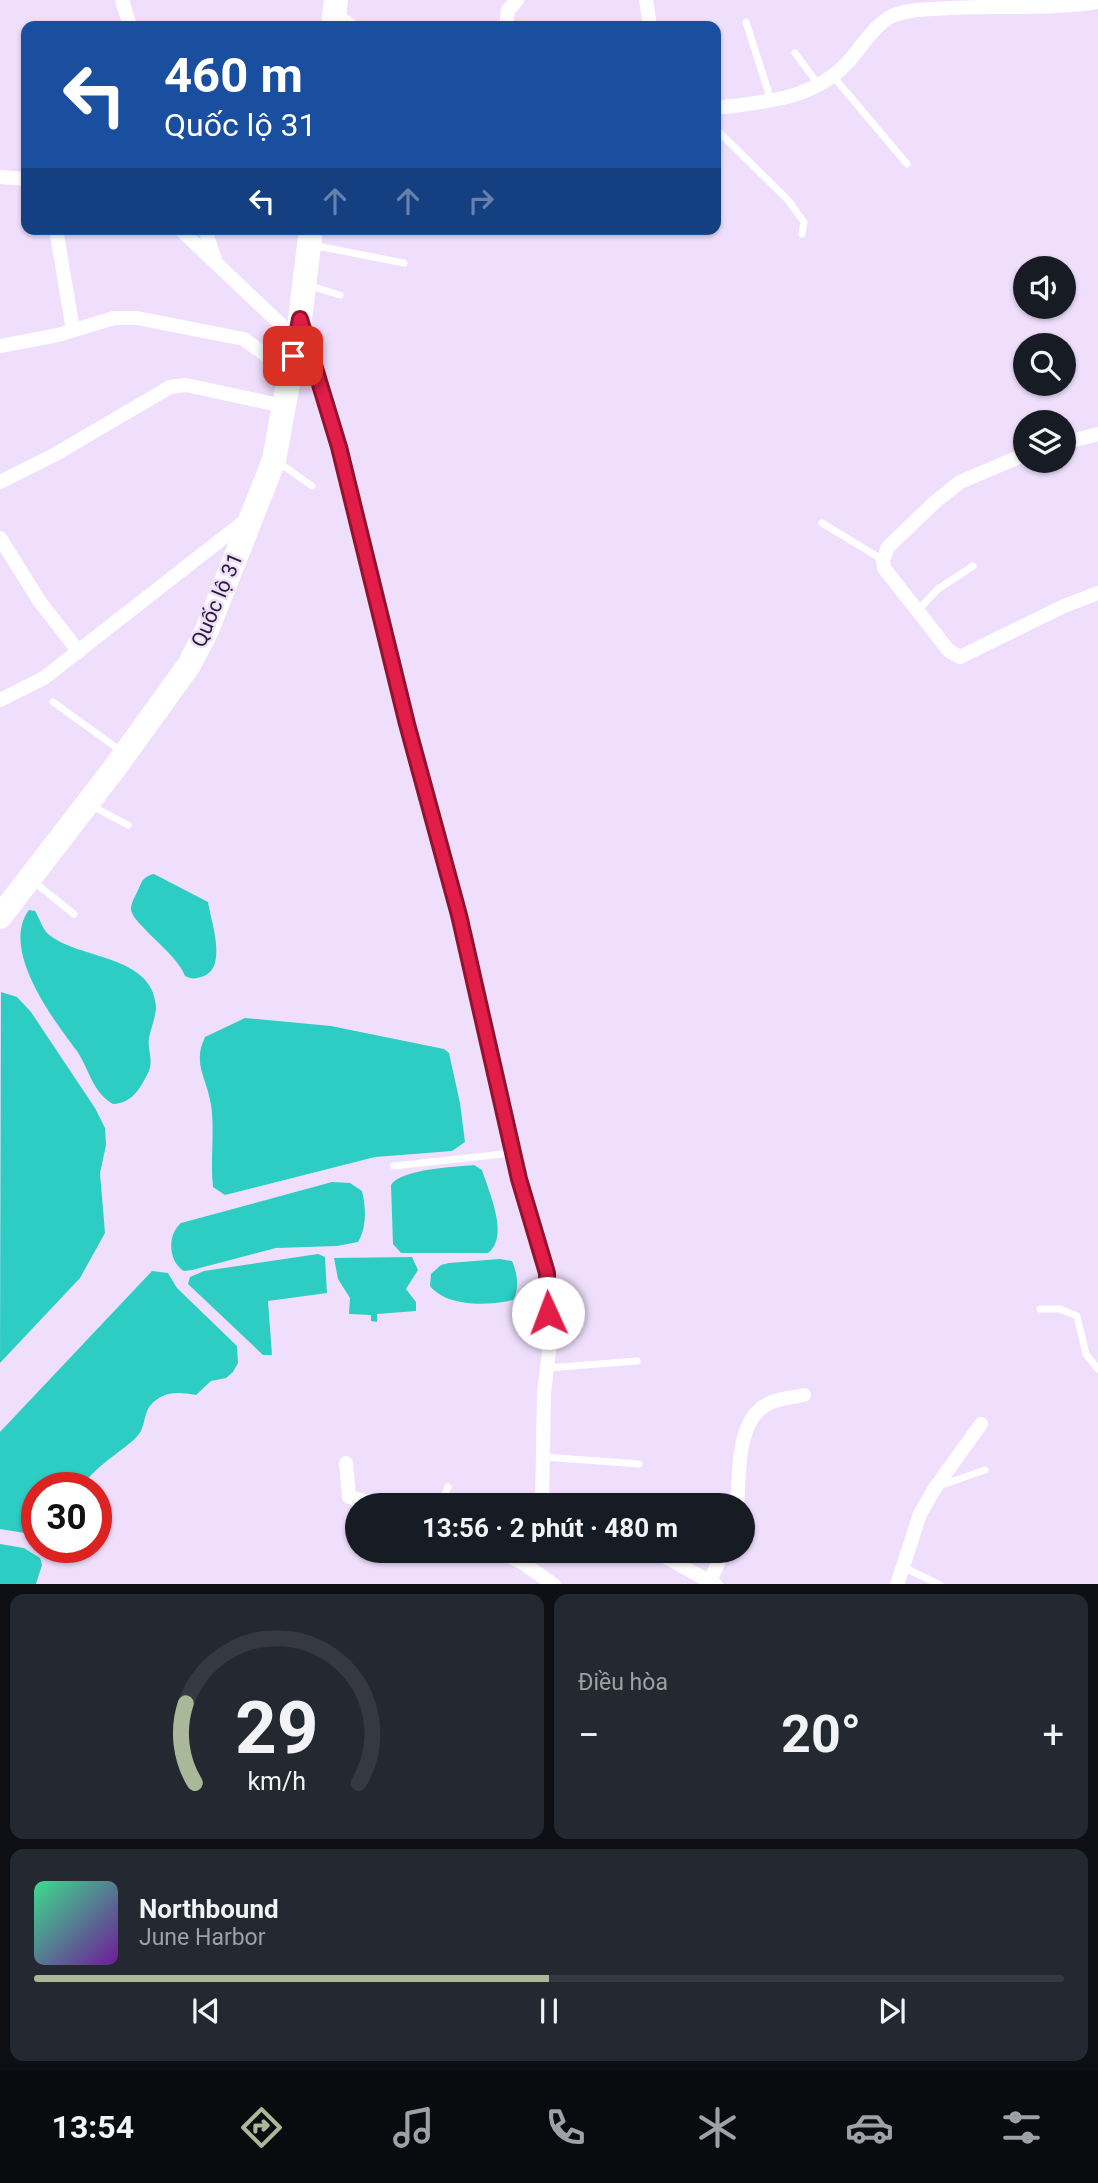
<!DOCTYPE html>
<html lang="vi">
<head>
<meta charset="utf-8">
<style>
	:root { --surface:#171b24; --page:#242831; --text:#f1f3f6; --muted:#9ea1a6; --line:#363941; --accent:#a9b898 }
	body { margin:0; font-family:Roboto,sans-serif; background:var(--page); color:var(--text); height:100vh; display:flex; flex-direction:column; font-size:26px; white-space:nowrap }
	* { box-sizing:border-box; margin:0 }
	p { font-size:23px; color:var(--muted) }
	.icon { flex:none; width:38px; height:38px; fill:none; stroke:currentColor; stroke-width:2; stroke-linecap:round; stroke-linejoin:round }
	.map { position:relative; height:1584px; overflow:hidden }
	.drawer { display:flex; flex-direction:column; gap:10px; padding:10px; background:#0d0f14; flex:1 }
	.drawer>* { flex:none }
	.banner { position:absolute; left:21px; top:21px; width:700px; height:214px; border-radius:14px; box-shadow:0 2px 5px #0004; background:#1a4fa0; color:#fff; overflow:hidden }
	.buttons { position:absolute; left:1013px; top:256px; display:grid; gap:14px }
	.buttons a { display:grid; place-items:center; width:63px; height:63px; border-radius:50%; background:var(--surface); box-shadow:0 2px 5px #0004; font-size:35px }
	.speed { position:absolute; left:21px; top:1472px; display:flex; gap:14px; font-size:35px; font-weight:700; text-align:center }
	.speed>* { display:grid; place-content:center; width:91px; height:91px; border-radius:50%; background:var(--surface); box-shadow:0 2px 5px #0004; line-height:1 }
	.speed .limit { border:10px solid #d22; background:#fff; color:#111 }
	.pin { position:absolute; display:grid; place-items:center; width:60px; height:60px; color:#fff; margin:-30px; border-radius:14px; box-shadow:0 4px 10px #0006 }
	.me { position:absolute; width:77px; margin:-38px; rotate:358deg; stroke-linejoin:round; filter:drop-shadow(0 0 5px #0008) }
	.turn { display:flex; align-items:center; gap:24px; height:147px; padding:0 28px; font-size:32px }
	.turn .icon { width:91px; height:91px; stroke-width:2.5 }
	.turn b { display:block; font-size:49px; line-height:60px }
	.lanes { display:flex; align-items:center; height:66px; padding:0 28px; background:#0003; justify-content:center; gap:35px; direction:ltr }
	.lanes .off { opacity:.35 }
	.big { font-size:52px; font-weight:700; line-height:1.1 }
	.drawer .card { flex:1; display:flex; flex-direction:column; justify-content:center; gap:10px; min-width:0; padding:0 24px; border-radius:14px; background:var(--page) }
	.drawer .dial { align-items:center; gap:0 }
	.dial svg { height:182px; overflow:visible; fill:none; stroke:var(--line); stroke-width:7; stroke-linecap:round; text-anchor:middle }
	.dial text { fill:var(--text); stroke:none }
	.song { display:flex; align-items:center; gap:21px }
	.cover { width:84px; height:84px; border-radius:10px; background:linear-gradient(135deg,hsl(150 70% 55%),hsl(280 70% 35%)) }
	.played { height:7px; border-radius:4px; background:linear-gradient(90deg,var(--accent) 50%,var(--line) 50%) }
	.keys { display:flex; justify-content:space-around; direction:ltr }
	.heat { display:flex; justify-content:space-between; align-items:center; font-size:38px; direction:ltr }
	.drawer .tiles { flex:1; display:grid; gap:10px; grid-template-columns:1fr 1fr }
	.card:last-child { grid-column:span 2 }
	.trip { position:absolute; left:345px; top:1493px; width:410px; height:70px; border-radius:35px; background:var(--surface); box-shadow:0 2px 5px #0004; font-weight:700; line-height:70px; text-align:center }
	.menu { display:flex; height:112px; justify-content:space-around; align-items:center; background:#090b0e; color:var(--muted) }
	.menu .icon { width:49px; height:49px }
	.menu .selected { color:var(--accent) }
	.menu b { font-size:32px; color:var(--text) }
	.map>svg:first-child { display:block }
</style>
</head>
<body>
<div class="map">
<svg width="1098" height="1585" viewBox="0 0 1098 1585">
	<rect width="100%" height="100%" fill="#efdffd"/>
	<g fill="#2ecdc4">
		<path d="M154 874 208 902C211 922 229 970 201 977 195 979 191 979 185 976 177 953 131 923 131 909 131 902 136 895 139 888 142 880 145 876 154 874Z"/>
		<path d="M29 910 35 911C39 917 42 928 48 934 79 960 152 954 156 1006 156 1017 151 1027 149 1038 147 1051 155 1061 147 1075 139 1090 132 1103 113 1104 93 1093 89 1069 77 1051 52 1018 0 949 29 910Z"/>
		<path d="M1 992 17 997 31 1012 95 1108 105 1128 106 1145 100 1173 105 1233 80 1278 0 1363Z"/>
		<path d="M245 1018 331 1026 444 1049 449 1053 460 1103 465 1142 452 1151 375 1157 225 1195 213 1187C210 1160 215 1131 211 1105 207 1078 192 1064 205 1037Z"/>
		<path d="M474 1165 482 1170C489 1192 510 1237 488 1253H401L393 1244 391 1185C400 1169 455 1167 474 1165Z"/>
		<path d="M332 1182 350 1183 362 1191C366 1207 367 1227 358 1242L337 1246 276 1248 192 1270 184 1271C168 1261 167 1235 181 1223Z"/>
		<path d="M318 1254 325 1257 327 1293 268 1301 272 1355H263L188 1284 190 1277 204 1271Z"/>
		<path d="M412 1257 418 1270 406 1289 416 1302V1311L377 1314V1322L371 1321V1315L349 1314 350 1298 338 1279 334 1258Z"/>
		<path d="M500 1259 512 1261C517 1272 520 1289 513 1300 487 1306 447 1307 430 1286L431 1274 441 1265 449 1263Z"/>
		<path d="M152 1271 168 1273 177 1288 237 1346 238 1363 233 1372 226 1378 211 1381 196 1395C183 1393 171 1391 159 1398 143 1408 147 1418 141 1431 133 1446 96 1463 82 1487L37 1488V1535L0 1529V1432Z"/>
		<path d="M0 1544 24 1548 40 1558 42 1565 36 1584H0Z"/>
	</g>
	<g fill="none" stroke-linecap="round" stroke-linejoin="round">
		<g stroke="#fff" stroke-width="7">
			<path d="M746 22 771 100"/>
			<path d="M795 53 819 85"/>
			<path d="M833 76 907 164"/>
			<path d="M716 129 788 200 804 222 802 234"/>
			<path d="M312 245 404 263"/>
			<path d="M307 285 340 295"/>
			<path d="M278 462 312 486"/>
			<path d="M822 523 883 560"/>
			<path d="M917 611 938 589 973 566"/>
			<path d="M53 702 121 751"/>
			<path d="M92 806 128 825"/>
			<path d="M33 881 74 914"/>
			<path d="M394 1166 513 1153"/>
			<path d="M1040 1309H1060L1077 1316 1086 1354 1098 1369"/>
			<path d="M547 1368 637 1361"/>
			<path d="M544 1457 639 1464"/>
			<path d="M939 1486 985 1470"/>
			<path d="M440 1505 448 1487"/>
			<path d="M903 1567 940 1585"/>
		</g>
		<g stroke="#fff" stroke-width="14">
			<path d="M122 0 130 26"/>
			<path d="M646 0 650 26"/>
			<path d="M334 14 351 26"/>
			<path d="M506 26 508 10 517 0"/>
			<path d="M716 108C764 102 813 100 848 62 860 49 875 24 892 16 908 9 932 9 950 8 999 5 1049 10 1098 2"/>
			<path d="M0 177 26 179"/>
			<path d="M56 229 73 330"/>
			<path d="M180 229 296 339"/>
			<path d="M205 229 215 260"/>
			<path d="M303 327 339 447 407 724 459 915 519 1179 547 1273 549 1352 544 1393 542 1505"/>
			<path d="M0 346 58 335 114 318H137L244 339 290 373"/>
			<path d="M1064 443 1098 434"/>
			<path d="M1026 454 960 482 935 502 888 547 883 560 884 568 949 651 960 657 1064 606 1098 593"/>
			<path d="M0 482 54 455 170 387 186 385 284 406"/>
			<path d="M0 538 40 602 79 652"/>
			<path d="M0 700 44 678 246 520"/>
			<path d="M346 1463 349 1497 382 1505"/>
			<path d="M737 1505C740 1474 735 1416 772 1402 782 1398 794 1397 804 1395"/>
			<path d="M496 1550 523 1563 528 1550"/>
			<path d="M653 1550 716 1585"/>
			<path d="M523 1563 554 1585"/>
			<path d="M710 1581 724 1550"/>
			<path d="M897 1585 920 1514 935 1488 981 1424"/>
		</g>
		<g stroke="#fff" stroke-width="24">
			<path d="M333 26 336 0"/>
			<path d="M0 917 114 769 189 665 207 630 274 460 300 319 311 229"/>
		</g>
	</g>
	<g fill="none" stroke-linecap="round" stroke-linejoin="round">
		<g stroke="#92132f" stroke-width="18">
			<path id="route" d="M293 356 300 319 339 447 407 724 459 915 519 1179 547 1273 548 1313"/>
		</g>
		<use href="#route" stroke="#e11d48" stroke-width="12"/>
	</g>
	<g text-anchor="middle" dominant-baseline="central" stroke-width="5" stroke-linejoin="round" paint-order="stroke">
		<g font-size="21" fill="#271d30" stroke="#efdffd">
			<text transform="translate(217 600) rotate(-67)">Quốc lộ 31</text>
		</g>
	</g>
</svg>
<div class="buttons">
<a><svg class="icon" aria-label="sound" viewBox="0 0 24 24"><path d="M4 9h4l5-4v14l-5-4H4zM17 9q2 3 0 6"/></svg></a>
<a><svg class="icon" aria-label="search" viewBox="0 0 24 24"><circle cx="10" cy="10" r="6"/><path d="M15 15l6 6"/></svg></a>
<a><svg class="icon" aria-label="layers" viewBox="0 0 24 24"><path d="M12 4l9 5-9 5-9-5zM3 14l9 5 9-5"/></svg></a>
</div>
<div class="speed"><div class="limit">30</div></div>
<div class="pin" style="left:293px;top:356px;background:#d93025"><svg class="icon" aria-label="arrive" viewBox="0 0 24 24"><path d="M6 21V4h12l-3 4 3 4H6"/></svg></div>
<svg class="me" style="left:548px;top:1313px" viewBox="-20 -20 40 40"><circle r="19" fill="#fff"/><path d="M0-13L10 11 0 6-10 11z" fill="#e11d48"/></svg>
<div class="trip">13:56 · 2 phút · 480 m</div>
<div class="banner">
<div class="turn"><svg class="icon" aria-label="left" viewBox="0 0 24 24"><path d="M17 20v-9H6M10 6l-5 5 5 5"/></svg><div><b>460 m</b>Quốc lộ 31</div></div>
<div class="lanes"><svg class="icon" aria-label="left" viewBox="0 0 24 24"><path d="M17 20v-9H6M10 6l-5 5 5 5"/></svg><svg class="icon off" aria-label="ahead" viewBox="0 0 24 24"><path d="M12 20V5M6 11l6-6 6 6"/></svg><svg class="icon off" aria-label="ahead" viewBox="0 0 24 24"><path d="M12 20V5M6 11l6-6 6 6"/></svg><svg class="icon off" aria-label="right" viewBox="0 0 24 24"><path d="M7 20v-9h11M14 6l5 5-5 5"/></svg></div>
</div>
</div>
<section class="drawer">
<div class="tiles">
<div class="card dial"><svg viewBox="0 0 100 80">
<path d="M14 69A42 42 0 1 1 86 69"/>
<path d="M14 69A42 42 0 0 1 10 34" stroke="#a9b898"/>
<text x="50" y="56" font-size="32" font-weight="700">29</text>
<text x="50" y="72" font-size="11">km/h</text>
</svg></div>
<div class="card"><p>Điều hòa</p>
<div class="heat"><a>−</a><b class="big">20°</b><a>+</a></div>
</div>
<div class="card">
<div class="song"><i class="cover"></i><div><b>Northbound</b><p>June Harbor</p></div></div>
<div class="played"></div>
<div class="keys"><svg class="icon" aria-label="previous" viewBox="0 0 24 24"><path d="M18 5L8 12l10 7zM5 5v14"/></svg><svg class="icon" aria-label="pause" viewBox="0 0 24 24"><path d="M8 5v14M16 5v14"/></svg><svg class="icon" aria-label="next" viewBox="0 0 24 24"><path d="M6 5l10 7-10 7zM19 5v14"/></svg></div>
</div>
</div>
</section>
<nav class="menu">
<b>13:54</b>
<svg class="icon selected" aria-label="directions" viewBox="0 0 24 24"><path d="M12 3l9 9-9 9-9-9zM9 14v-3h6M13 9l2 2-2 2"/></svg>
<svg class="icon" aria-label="music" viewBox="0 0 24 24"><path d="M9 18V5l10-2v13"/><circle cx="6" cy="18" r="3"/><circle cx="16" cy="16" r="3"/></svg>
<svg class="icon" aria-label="phone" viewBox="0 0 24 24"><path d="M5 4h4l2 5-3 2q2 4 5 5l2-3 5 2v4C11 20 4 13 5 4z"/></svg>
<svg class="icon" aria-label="climate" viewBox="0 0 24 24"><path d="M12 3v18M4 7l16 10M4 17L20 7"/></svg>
<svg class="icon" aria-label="car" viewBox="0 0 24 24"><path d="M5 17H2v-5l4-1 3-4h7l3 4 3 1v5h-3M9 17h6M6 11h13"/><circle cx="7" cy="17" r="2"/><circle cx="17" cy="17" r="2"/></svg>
<svg class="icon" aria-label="filters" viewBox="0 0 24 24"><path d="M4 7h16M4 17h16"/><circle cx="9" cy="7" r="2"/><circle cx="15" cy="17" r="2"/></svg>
</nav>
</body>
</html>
